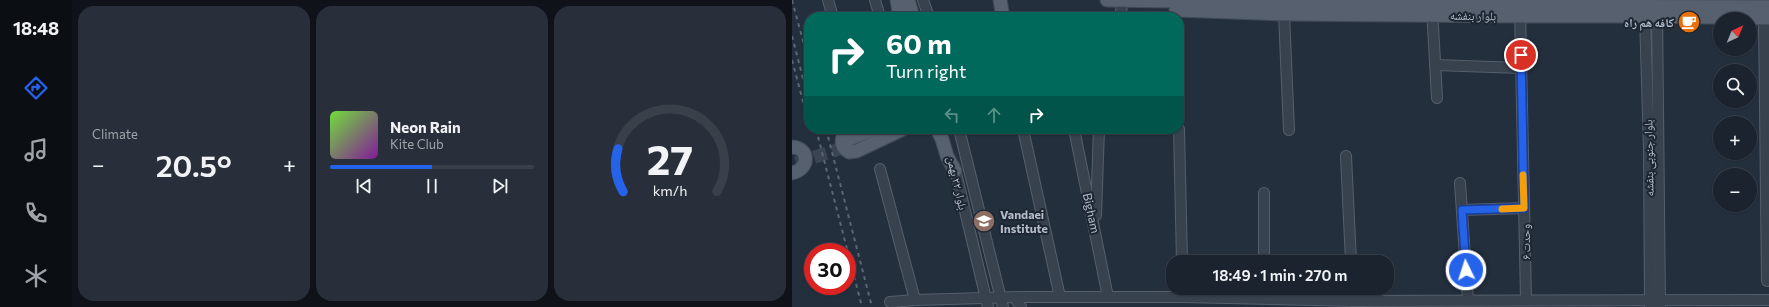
<!DOCTYPE html>
<html lang="en">
<head>
<meta charset="utf-8">
<style>
	:root { --surface:#1b232e; --page:#282f3a; --text:#f1f3f6; --muted:#a0a4aa; --line:#39404a; --accent:#2563eb }
	body { margin:0; font-family:Commissioner,"Noto Naskh Arabic",sans-serif; background:var(--page); color:var(--text); height:100vh; display:flex; flex-direction:column; font-size:15px; white-space:nowrap }
	* { box-sizing:border-box; margin:0 }
	p { font-size:13px; color:var(--muted) }
	.icon { flex:none; width:22px; height:22px; fill:none; stroke:currentColor; stroke-width:2; stroke-linecap:round; stroke-linejoin:round }
	.map { position:relative; flex:1; overflow:hidden }
	.details { display:flex; flex-direction:column; gap:6px; padding:6px; background:#0f1319; width:720px }
	.details>* { flex:none }
	.banner { position:absolute; left:12px; top:12px; width:380px; height:122px; border-radius:16px; box-shadow:0 1px 3px #0004,0 0 0 1px var(--line); background:#00695c; color:#fff; overflow:hidden }
	.needle { width:26px; rotate:44deg }
	.fabs { position:absolute; left:921px; top:12px; display:grid; gap:8px }
	.fabs a { display:grid; place-items:center; width:44px; height:44px; border-radius:50%; background:var(--surface); box-shadow:0 1px 3px #0004,0 0 0 1px var(--line); font-size:20px }
	.speed { position:absolute; left:12px; top:243px; display:flex; gap:8px; font-size:20px; font-weight:700; text-align:center }
	.speed>* { display:grid; place-content:center; width:52px; height:52px; border-radius:50%; background:var(--surface); box-shadow:0 1px 3px #0004,0 0 0 1px var(--line); line-height:1 }
	.speed .limit { border:6px solid #d22; background:#fff; color:#111 }
	.pin { position:absolute; display:grid; place-items:center; width:34px; height:34px; color:#fff; margin:-17px; border:2px solid #fff; border-radius:50%; box-shadow:0 1px 4px #0007 }
	.me { position:absolute; width:44px; margin:-22px; rotate:356deg; stroke-linejoin:round; filter:drop-shadow(0 0 3px #0008) }
	.turn { display:flex; align-items:center; gap:14px; height:84px; padding:0 16px; font-size:18px }
	.turn .icon { width:52px; height:52px; stroke-width:2.5 }
	.turn b { display:block; font-size:28px; line-height:34px }
	.lanes { display:flex; align-items:center; height:38px; padding:0 16px; background:#0003; justify-content:center; gap:20px; direction:ltr }
	.lanes .off { opacity:.35 }
	.big { font-size:30px; font-weight:600; line-height:1.1 }
	.details .card { flex:1; display:flex; flex-direction:column; justify-content:center; gap:6px; min-width:0; padding:0 14px; border-radius:16px; background:var(--page) }
	.details .dial { align-items:center; gap:0 }
	.dial svg { height:104px; overflow:visible; fill:none; stroke:var(--line); stroke-width:7; stroke-linecap:round; text-anchor:middle }
	.dial text { fill:var(--text); stroke:none }
	.song { display:flex; align-items:center; gap:12px }
	.cover { width:48px; height:48px; border-radius:6px; background:linear-gradient(135deg,hsl(100 70% 55%),hsl(290 70% 35%)) }
	.played { height:4px; border-radius:2px; background:linear-gradient(90deg,var(--accent) 50%,var(--line) 50%) }
	.keys { display:flex; justify-content:space-around; direction:ltr }
	.heat { display:flex; justify-content:space-between; align-items:center; font-size:22px; direction:ltr }
	.details .tiles { flex:1; display:grid; gap:6px; grid-template-columns:repeat(3,1fr) }
	.trip { position:absolute; left:374px; top:255px; width:228px; height:40px; border-radius:16px; background:var(--surface); box-shadow:0 1px 3px #0004,0 0 0 1px var(--line); font-weight:600; line-height:40px; text-align:center }
	main { display:flex; flex:1; min-height:0 }
	.dock { display:flex; flex-direction:column; width:72px; justify-content:space-around; align-items:center; background:#0b0e12; color:var(--muted) }
	.dock .icon { width:28px; height:28px }
	.dock .selected { color:var(--accent) }
	.dock b { font-size:18px; color:var(--text) }
	.map>svg:first-child { display:block }
</style>
</head>
<body>
<main>
<nav class="dock">
<b>18:48</b>
<svg class="icon selected" aria-label="directions" viewBox="0 0 24 24"><path d="M12 3l9 9-9 9-9-9zM9 14v-3h6M13 9l2 2-2 2"/></svg>
<svg class="icon" aria-label="music" viewBox="0 0 24 24"><path d="M9 18V5l10-2v13"/><circle cx="6" cy="18" r="3"/><circle cx="16" cy="16" r="3"/></svg>
<svg class="icon" aria-label="phone" viewBox="0 0 24 24"><path d="M5 4h4l2 5-3 2q2 4 5 5l2-3 5 2v4C11 20 4 13 5 4z"/></svg>
<svg class="icon" aria-label="climate" viewBox="0 0 24 24"><path d="M12 3v18M4 7l16 10M4 17L20 7"/></svg>
</nav>
<section class="details">
<div class="tiles">
<div class="card"><p>Climate</p>
<div class="heat"><a>−</a><b class="big">20.5°</b><a>+</a></div>
</div>
<div class="card">
<div class="song"><i class="cover"></i><div><b>Neon Rain</b><p>Kite Club</p></div></div>
<div class="played"></div>
<div class="keys"><svg class="icon" aria-label="previous" viewBox="0 0 24 24"><path d="M18 5L8 12l10 7zM5 5v14"/></svg><svg class="icon" aria-label="pause" viewBox="0 0 24 24"><path d="M8 5v14M16 5v14"/></svg><svg class="icon" aria-label="next" viewBox="0 0 24 24"><path d="M6 5l10 7-10 7zM19 5v14"/></svg></div>
</div>
<div class="card dial"><svg viewBox="0 0 100 80">
<path d="M14 69A42 42 0 1 1 86 69"/>
<path d="M14 69A42 42 0 0 1 10 36" stroke="#2563eb"/>
<text x="50" y="56" font-size="32" font-weight="700">27</text>
<text x="50" y="72" font-size="11">km/h</text>
</svg></div>
</div>
</section>
<div class="map">
<svg width="977" height="307" viewBox="0 0 977 307">
	<rect width="100%" height="100%" fill="#242f3e"/>
	<g fill="none" stroke-linecap="round" stroke-linejoin="round">
		<path stroke="#3a4453" stroke-width="13" stroke-dasharray="13 6" stroke-linecap="butt" d="M4 163 57 146"/>
		<g stroke="#565f6c" stroke-width="12">
			<g id="minor">
				<path d="M36 0 41 17"/>
				<path d="M83 0 88 17"/>
				<path d="M131 0 137 17"/>
				<path d="M640 8 645 98"/>
				<path d="M865 9 868 307"/>
				<path d="M728 10 734 300"/>
				<path d="M850 10 853 16 857 149 858 307"/>
				<path d="M492 14 497 130"/>
				<path d="M328 17 331 0"/>
				<path d="M972 18 975 281"/>
				<path d="M643 65 729 68"/>
				<path d="M167 129 211 307"/>
				<path d="M231 129 268 297"/>
				<path d="M282 129 316 297"/>
				<path d="M387 129 390 262"/>
				<path d="M554 156 559 262"/>
				<path d="M162 165 196 307"/>
				<path d="M88 169 123 300"/>
				<path d="M668 183 676 300"/>
				<path d="M670 210 732 208"/>
				<path d="M304 215 307 129"/>
				<path d="M472 262V193"/>
				<path d="M560 288 561 301"/>
				<path d="M229 297 225 301 229 307"/>
				<path d="M472 298V288"/>
				<path d="M98 302 123 300 229 297H391L561 301 977 300"/>
			</g>
		</g>
		<g stroke="#414a57" stroke-width="15">
			<g id="major">
				<path d="M105 0 108 17"/>
				<path d="M116 0 121 17"/>
				<path d="M208 0 211 17"/>
				<path d="M315 0 728 6 977 7"/>
				<path d="M384 10 492 14 728 16H853L977 18"/>
				<path d="M56 129C49 137 47 146 57 152L65 151 111 129"/>
				<path d="M145 129 150 139 155 156 163 171"/>
				<path d="M55 140 82 129"/>
				<path d="M0 147C18 148 18 169 0 173"/>
			</g>
		</g>
		<use href="#minor" stroke="#38414e" stroke-width="10"/>
		<use href="#major" stroke="#56606e" stroke-width="13"/>
		<g stroke="#5a6575" stroke-width="2" stroke-dasharray="4 4" stroke-linecap="butt">
			<path d="M0 0 17 63"/>
			<path d="M0 36 17 102"/>
			<path d="M0 60 17 124"/>
			<path d="M24 129 70 307"/>
			<path d="M34 129 80 307"/>
		</g>
	</g>
	<g fill="none" stroke-linecap="round" stroke-linejoin="round">
		<g stroke="#184099" stroke-width="10">
			<path id="route" d="M674 270 670 210 732 208 729 55"/>
		</g>
		<use href="#route" stroke="#2563eb" stroke-width="7"/>
		<path stroke="#f59e0b" stroke-width="7" d="M710 209 732 208 731 175"/>
	</g>
	<defs>
		<g id="cafe-disc" transform="scale(1.15)"><circle r="9.5" fill="#e8710a" stroke="#1d2633"/><path d="M-5.5-4.5H6V0H3Q3 3.5 0 3.5H-2.5Q-5.5 3.5-5.5 0ZM3-3.2v2h1.7v-2ZM-6 4.5H4V6H-6Z" fill="#fff"/></g>
		<g id="school-disc" transform="scale(1.15)"><circle r="9.5" fill="#8d6e63" stroke="#1d2633"/><path d="M0-5L7-2L0 1L-7-2ZM-4 1L0 2.5L4 1V4Q0 6-4 4Z" fill="#fff"/></g>
	</defs>
	<g fill-rule="evenodd">
		<use href="#cafe-disc" x="897" y="22"/>
		<use href="#school-disc" x="192" y="221"/>
	</g>
	<g text-anchor="middle" dominant-baseline="central" stroke-width="4" stroke-linejoin="round" paint-order="stroke">
		<g font-size="12" fill="#b4bcc9" stroke="#1d2633">
			<text transform="translate(681 15) rotate(1)">بلوار بنفشه</text>
			<text transform="translate(856 158) rotate(-91)">بلوار جنوبی بنفشه</text>
			<text transform="translate(166 183) rotate(77)">بلوار ۲۲ بهمن</text>
			<text transform="translate(300 213) rotate(78)">Bigham</text>
			<text transform="translate(733 242) rotate(-91)">وحدت ۶</text>
		</g>
		<g font-size="12" font-weight="bold" fill="#b4bcc9" stroke="#1d2633" text-anchor="end">
			<text x="882" y="22">کافه هم راه</text>
			<text x="208" y="214" text-anchor="start">Vandaei<tspan x="208" dy="14">Institute</tspan></text>
		</g>
	</g>
</svg>
<div class="fabs">
<a><svg class="needle" viewBox="-14 -14 28 28"><path d="M0-13l5 13h-10z" fill="#e53935"/><path d="M0 13l5-13h-10z" fill="#a0a4aa"/></svg></a>
<a><svg class="icon" aria-label="search" viewBox="0 0 24 24"><circle cx="10" cy="10" r="6"/><path d="M15 15l6 6"/></svg></a>
<a>+</a>
<a>−</a>
</div>
<div class="speed"><div class="limit">30</div></div>
<div class="pin" style="left:729px;top:55px;background:#d93025"><svg class="icon" aria-label="arrive" viewBox="0 0 24 24"><path d="M6 21V4h12l-3 4 3 4H6"/></svg></div>
<svg class="me" style="left:674px;top:270px" viewBox="-20 -20 40 40"><circle r="17" fill="#2563eb" stroke="#fff" stroke-width="3"/><path d="M0-11L8 9 0 5-8 9z" fill="#fff"/></svg>
<div class="trip">18:49 · 1 min · 270 m</div>
<div class="banner">
<div class="turn"><svg class="icon" aria-label="right" viewBox="0 0 24 24"><path d="M7 20v-9h11M14 6l5 5-5 5"/></svg><div><b>60 m</b>Turn right</div></div>
<div class="lanes"><svg class="icon off" aria-label="left" viewBox="0 0 24 24"><path d="M17 20v-9H6M10 6l-5 5 5 5"/></svg><svg class="icon off" aria-label="ahead" viewBox="0 0 24 24"><path d="M12 20V5M6 11l6-6 6 6"/></svg><svg class="icon" aria-label="right" viewBox="0 0 24 24"><path d="M7 20v-9h11M14 6l5 5-5 5"/></svg></div>
</div>
</div>
</main>
</body>
</html>
